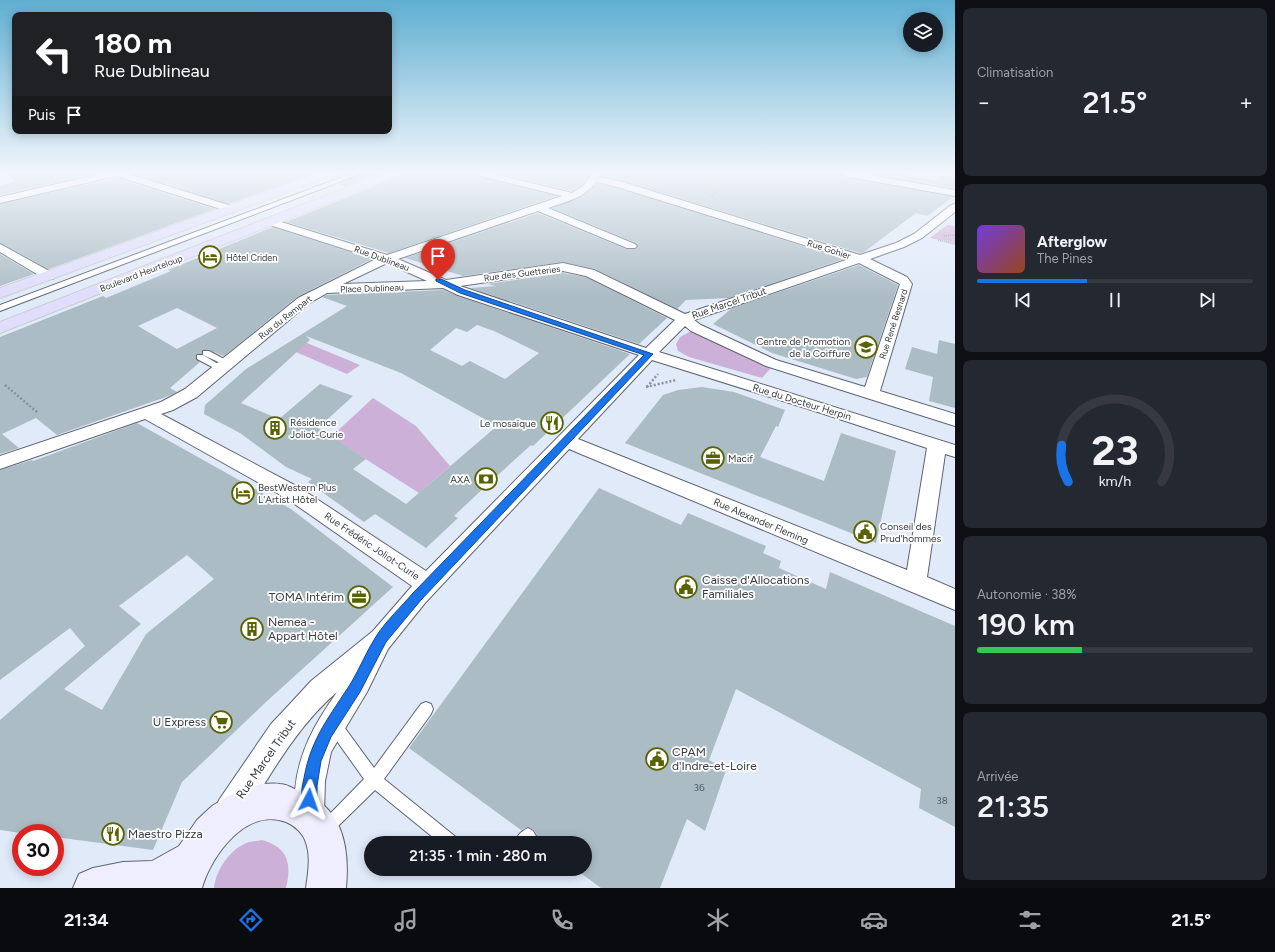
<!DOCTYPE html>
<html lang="fr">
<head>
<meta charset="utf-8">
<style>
	:root { --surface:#171b24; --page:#242831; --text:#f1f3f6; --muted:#9ea1a6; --line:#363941; --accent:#1a73e8 }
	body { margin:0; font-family:Figtree,sans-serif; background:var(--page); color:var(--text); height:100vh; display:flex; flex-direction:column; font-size:15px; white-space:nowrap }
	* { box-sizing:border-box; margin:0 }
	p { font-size:13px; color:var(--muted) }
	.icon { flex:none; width:22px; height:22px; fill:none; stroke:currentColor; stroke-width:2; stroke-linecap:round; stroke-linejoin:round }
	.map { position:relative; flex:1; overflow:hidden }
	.details { display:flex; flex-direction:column; gap:8px; padding:8px; background:#0d0f14; width:320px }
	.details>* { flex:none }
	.guide { position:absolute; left:12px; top:12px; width:380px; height:122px; border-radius:8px; box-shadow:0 2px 10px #0003; background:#202124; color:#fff; overflow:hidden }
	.fabs { position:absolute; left:903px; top:12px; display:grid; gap:8px }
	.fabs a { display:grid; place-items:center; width:40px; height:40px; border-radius:50%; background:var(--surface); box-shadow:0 2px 10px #0003; font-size:20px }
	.speed { position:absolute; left:12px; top:824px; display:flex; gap:8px; font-size:20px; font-weight:700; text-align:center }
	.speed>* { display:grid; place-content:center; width:52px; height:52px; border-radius:50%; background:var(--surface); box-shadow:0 2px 10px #0003; line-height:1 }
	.speed .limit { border:6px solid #d22; background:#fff; color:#111 }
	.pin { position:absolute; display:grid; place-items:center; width:34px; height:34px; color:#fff; margin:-41px -17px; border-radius:50% 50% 50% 0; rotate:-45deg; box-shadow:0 0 4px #0007 }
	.pin .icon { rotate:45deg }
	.me { position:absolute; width:44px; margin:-22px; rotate:4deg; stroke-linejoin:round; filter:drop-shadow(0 0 3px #0008) }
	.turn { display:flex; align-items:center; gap:14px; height:84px; padding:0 16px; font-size:18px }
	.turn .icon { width:52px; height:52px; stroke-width:2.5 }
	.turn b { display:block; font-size:28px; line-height:34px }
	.then { display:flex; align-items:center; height:38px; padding:0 16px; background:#0003; gap:8px; font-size:15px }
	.big { font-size:30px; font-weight:600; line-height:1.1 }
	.details .card { flex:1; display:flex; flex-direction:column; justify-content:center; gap:6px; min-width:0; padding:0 14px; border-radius:8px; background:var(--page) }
	.details .dial { align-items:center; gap:0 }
	.dial svg { height:104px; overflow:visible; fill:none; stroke:var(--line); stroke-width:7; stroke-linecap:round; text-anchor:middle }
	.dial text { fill:var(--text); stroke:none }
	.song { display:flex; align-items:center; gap:12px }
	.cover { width:48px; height:48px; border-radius:6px; background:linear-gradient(135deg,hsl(260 70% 55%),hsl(20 70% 35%)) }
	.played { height:4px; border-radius:2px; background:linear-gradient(90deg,var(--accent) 40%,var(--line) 40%) }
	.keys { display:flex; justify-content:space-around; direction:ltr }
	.heat { display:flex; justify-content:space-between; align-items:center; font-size:22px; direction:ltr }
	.charge { height:6px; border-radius:3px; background:linear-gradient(90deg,#34c759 38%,var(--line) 0) }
	.trip { position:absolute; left:364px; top:836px; width:228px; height:40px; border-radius:20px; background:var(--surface); box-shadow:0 2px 10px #0003; font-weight:600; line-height:40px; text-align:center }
	.tabs { display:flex; height:64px; justify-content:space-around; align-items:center; background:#090b0e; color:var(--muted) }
	.tabs .icon { width:28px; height:28px }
	.tabs .active { color:var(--accent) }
	.tabs b { font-size:18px; color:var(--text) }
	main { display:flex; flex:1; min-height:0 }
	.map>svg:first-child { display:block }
</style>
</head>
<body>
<main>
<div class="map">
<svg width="955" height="888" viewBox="0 0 955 888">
	<rect width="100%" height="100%" fill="#e1eaf9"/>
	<g fill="#cdb0d7">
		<path d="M947 225 955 226V243L930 238Z"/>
		<path d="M689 332H698L771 368 762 378 689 357 678 351 676 344 680 337Z"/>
		<path d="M307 343 360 365 347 374 291 350 300 344Z"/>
		<path d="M373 398 416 426 450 466 419 493 331 437Z"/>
		<path d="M262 840C288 847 292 864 286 888H214C216 869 231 848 249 842 253 841 258 841 262 840Z"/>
	</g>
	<g fill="#acbcc5" fill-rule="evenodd">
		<path d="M5 173H97L0 195V186L15 181Z"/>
		<path d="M132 173H312V174L229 204Z"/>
		<path d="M364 173H379L346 186 339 184Z"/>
		<path d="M402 173H474L476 176 557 196 389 253 286 222 400 176Z"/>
		<path d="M498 173H589V175L582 185 572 191Z"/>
		<path d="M601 173H839L844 177 953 197 927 216 916 213 864 252 860 253 619 180 601 176Z"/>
		<path d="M869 173H896L937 181 942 176 955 178V188Z"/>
		<path d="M116 178 215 209 49 269 0 243V204Z"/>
		<path d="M597 184 614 187 844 259 729 298 686 300 677 309 595 269 563 262 463 276 405 258 538 213 626 249H636L638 246 636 243 552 208 581 197Z"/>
		<path d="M273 227 372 259 297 297 224 356 209 350H203L202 354H196V359L200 362 170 388 177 392 166 397 57 435 36 418 2 434 19 448 0 454V337L103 296 106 298 171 271 168 270ZM177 308 217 328 177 349 138 326Z"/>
		<path d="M0 254 34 274 0 286Z"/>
		<path d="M859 265 898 285 867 377 856 379 772 353 713 324 732 308Z"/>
		<path d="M563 273 586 277 667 318 639 344 470 288 496 286 487 284Z"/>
		<path d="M443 290 458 296 630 354 533 446 531 445 488 484 454 516 458 518 426 548 375 514 364 522 308 482 312 479 286 467 240 433 204 414 205 405 246 369 347 306 322 297 326 295ZM477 325 494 331 539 353 505 379 470 361 462 366 430 350 456 328 467 332ZM306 336 401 373 497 426 406 504 353 469 366 459 318 428 353 396 320 384 279 419 241 403 310 340Z"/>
		<path d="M939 340 955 344V408L929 401 933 377 905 369 912 347 937 354Z"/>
		<path d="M702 387 734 392 785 410 778 427 776 426 760 457 824 481 841 433 896 451 876 543 625 443 663 395 678 390Z"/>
		<path d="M137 423 291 509 393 587 266 702 182 782 153 850 55 837V833H21L0 830V720L85 646 70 628 0 680V470L32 460 33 461ZM187 555 214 579 146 634 102 710 64 689 141 624 119 606Z"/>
		<path d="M599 488 681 525 688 513 766 546 763 553 781 561 779 568 826 589 830 572 955 626V827L919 808 921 789 736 689 709 760 726 770 705 831 687 819 660 888H601L575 869H585V843H539L535 840 537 835 534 830 527 827 521 830 409 748Z"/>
	</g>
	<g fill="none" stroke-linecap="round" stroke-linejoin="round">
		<g stroke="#5d6471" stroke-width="2">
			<g id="service">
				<path d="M203 351H209L232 363 228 365H225L203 355Z"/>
				<path d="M197 355H203L225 368 224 370H218L197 359Z"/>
				<path d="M426 702 431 704 433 709 431 714 384 779 457 838 460 843H440L375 790 332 832 327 835 322 832 319 827 322 822 364 779 329 730 327 725 329 720 334 718 339 720 374 768 421 704Z"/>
				<path d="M528 828 533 831 536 836 532 843H514C517 836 521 831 528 828Z"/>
			</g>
		</g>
		<g stroke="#5d6471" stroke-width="2">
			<path id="pedestrian" d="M353 173H363L0 311V305Z"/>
		</g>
		<g stroke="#5d6471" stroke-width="2">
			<g id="minor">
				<path d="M104 173H126L235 207 236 209 231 212 227 211 116 176 0 203V197Z"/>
				<path d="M475 173H491L572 193 583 186 591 175 590 173H600L599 177 619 181 860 255 896 243 914 234 951 205 955 204V212L922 238 904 247 870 259 907 277 912 284 880 391 955 414V426L766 366 691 331 685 326 659 352 955 445V457L945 454 927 577 955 589V610L569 449 425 603 388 649 367 692 331 752 325 781 324 814 320 825 309 829 298 825C294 813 294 804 295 791 298 753 315 723 337 692 296 727 269 777 241 822L230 826 219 822 215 811 219 800 271 724 288 706 311 681 373 631 412 586 286 498 145 419 0 469V456L161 402 185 389 298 298 376 259 267 224 266 222 267 220H275L387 255 562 196 476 175ZM596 182 614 186 849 259 685 314 594 270 563 263 446 280 398 259 538 211 627 248H635L637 246 635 244 548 208C565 202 585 198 596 182ZM387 263 427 281 343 284 385 264ZM859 263 900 284 865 387 776 360 701 325 694 320ZM563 271 586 276 675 320 646 348 460 286ZM443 288 458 295 639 355 426 571 300 488 161 414 173 410 197 397 308 304 327 293ZM652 360 821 413 927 448 907 570 578 439Z"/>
				<path d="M840 173H860L955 190V196L844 176Z"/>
				<path d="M0 244 53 273 55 276 53 279H45L0 252Z"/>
			</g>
		</g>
		<g stroke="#5d6471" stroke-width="2">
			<path id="secondary" d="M261 784C267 784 274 783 280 784 286 784 292 788 297 790 342 805 350 845 346 888H306C308 873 311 857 306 843 304 834 294 825 286 822 246 807 211 856 202 888H73L79 874 93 868 123 862 152 861 179 846 197 820 212 806 230 795Z"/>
		</g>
		<g stroke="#cacccd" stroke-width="2">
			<g id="primary">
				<path d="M319 173H336L334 175 0 298V288Z"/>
				<path d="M384 173H401L399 175 0 333V322Z"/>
			</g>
		</g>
		<g stroke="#8a919b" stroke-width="1.5" stroke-dasharray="1 1" stroke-linecap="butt">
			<path d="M710 196 719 191"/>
			<path d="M944 236 955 235"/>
			<path d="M938 240 955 244"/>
		</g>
		<g stroke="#8a919b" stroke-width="2.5" stroke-dasharray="2 2" stroke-linecap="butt">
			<path d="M5 385 37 412"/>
			<path d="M646 387 676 380"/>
			<path d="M647 387 658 374"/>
		</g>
		<use href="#service" fill="#fff" fill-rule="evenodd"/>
		<use href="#pedestrian" fill="#fff" fill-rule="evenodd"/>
		<use href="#minor" fill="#fff" fill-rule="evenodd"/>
		<use href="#secondary" fill="#efeefe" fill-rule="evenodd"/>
		<use href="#primary" fill="#e0ddfd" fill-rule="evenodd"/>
	</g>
	<linearGradient id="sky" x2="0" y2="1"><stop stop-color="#5faed1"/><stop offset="0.58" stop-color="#f2f6fc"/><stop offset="1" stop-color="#f2f6fc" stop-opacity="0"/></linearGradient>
	<rect width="955" height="297" fill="url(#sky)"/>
	<path fill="#1a73e8" stroke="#114b97" d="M436 279H441L465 290 653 354 421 600 386 642 360 692 331 737 321 761 317 786V800L314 805 309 807 304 805C300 796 302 787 304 778 311 738 330 716 351 683 360 668 367 650 377 635 387 620 401 607 413 593L644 355 460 293 436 281Z"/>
	<defs>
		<g id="hotel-ring" transform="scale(1.15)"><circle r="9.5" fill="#fff" stroke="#586200" stroke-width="1.5"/><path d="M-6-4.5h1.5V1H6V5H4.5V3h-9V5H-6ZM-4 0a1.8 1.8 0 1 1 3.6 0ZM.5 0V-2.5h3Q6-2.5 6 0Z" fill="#586200"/></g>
		<g id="school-ring" transform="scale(1.15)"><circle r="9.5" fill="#fff" stroke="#586200" stroke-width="1.5"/><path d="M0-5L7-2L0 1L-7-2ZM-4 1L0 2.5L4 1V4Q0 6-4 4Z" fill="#586200"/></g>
		<g id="restaurant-ring" transform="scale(1.15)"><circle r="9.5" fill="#fff" stroke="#586200" stroke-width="1.5"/><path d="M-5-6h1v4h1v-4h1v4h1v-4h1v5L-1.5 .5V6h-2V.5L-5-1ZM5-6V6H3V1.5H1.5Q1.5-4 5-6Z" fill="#586200"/></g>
		<g id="building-ring" transform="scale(1.15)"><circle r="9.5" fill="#fff" stroke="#586200" stroke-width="1.5"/><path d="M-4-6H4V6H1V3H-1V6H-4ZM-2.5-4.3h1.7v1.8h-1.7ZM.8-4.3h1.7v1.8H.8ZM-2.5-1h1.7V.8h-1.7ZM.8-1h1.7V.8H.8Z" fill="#586200"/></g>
		<g id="office-ring" transform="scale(1.15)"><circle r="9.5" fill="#fff" stroke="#586200" stroke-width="1.5"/><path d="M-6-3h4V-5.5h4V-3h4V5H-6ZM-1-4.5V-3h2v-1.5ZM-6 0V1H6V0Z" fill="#586200"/></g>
		<g id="bank-ring" transform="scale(1.15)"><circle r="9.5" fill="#fff" stroke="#586200" stroke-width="1.5"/><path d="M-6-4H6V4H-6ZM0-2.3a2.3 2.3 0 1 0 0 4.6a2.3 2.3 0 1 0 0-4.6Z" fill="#586200"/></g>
		<g id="civic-ring" transform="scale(1.15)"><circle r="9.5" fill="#fff" stroke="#586200" stroke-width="1.5"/><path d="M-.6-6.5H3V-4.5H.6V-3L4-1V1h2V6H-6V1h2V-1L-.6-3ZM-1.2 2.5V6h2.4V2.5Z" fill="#586200"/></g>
		<g id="supermarket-ring" transform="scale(1.15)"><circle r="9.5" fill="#fff" stroke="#586200" stroke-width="1.5"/><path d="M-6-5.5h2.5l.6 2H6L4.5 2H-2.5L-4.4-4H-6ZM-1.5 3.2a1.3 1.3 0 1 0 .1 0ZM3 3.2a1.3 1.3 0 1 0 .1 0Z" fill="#586200"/></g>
	</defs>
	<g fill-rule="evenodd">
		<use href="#hotel-ring" x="210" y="257"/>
		<use href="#school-ring" x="866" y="347"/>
		<use href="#restaurant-ring" x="552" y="423"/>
		<use href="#building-ring" x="275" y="428"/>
		<use href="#office-ring" x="713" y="458"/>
		<use href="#bank-ring" x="486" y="479"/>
		<use href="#hotel-ring" x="243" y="493"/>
		<use href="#civic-ring" x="865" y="532"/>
		<use href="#civic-ring" x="686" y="587"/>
		<use href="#office-ring" x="359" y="597"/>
		<use href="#building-ring" x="252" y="629"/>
		<use href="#supermarket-ring" x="221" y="722"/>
		<use href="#civic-ring" x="657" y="759"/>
		<use href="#restaurant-ring" x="113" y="834"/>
	</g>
	<g text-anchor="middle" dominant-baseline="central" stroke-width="3.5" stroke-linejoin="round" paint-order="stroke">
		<g font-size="9" fill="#35393e" stroke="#fff">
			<text transform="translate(829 249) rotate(18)">Rue Gohier</text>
			<text transform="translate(382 258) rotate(20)">Rue Dublineau</text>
			<text transform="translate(141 273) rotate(-21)">Boulevard Heurteloup</text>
			<text transform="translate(522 273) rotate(-7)">Rue des Guetteries</text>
			<text transform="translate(372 288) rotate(-2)">Place Dublineau</text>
			<text transform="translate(285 317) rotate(-38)">Rue du Rempart</text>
			<text transform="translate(893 324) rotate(-72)">Rue René Besnard</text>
		</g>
		<g font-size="9" fill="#35393e" stroke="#fff" text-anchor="start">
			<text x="226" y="257">Hôtel Criden</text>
		</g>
		<g font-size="10" fill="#35393e" stroke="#fff">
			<text transform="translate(729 303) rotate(-19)">Rue Marcel Tribut</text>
			<text transform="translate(802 402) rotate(17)">Rue du Docteur Herpin</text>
			<text transform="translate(761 521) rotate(23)">Rue Alexander Fleming</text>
			<text transform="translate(372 546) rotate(34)">Rue Frédéric Joliot-Curie</text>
		</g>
		<g font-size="10" fill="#35393e" stroke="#fff" text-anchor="start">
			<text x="850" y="341" text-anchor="end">Centre de Promotion<tspan x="850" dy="12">de la Coiffure</tspan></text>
			<text x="290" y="422">Résidence<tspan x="290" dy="12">Joliot-Curie</tspan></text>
			<text x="536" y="423" text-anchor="end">Le mosaïque</text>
			<text x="728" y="458">Macif</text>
			<text x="470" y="479" text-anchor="end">AXA</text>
			<text x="258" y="487">BestWestern Plus<tspan x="258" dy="12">L'Artist Hôtel</tspan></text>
			<text x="880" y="526">Conseil des<tspan x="880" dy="12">Prud'hommes</tspan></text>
		</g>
		<g font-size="10" fill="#535a60">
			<text x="699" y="787">36</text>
			<text x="942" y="800">38</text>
		</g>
		<g font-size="12" fill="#35393e" stroke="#fff" text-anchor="start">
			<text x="702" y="580">Caisse d'Allocations<tspan x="702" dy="14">Familiales</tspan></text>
			<text x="344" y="597" text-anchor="end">TOMA Intérim</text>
			<text x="268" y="622">Nemea -<tspan x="268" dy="14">Appart Hôtel</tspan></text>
			<text x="206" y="722" text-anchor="end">U Express</text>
			<text x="672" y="752">CPAM<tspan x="672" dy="14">d'Indre-et-Loire</tspan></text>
			<text x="128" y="834">Maestro Pizza</text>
		</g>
		<g font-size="12" fill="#35393e" stroke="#fff">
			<text transform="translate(266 759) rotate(-55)">Rue Marcel Tribut</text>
		</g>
	</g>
</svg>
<div class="fabs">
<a><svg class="icon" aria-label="layers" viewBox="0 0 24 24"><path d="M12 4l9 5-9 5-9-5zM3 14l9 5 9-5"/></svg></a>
</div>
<div class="speed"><div class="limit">30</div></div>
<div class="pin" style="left:438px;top:280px;background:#d93025"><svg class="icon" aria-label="arrive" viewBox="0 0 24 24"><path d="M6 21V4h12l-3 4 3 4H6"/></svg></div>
<svg class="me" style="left:309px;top:800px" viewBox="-20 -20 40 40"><path d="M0-17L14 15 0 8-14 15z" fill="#1a73e8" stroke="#fff" stroke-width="4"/></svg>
<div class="trip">21:35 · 1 min · 280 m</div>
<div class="guide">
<div class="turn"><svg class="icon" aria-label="left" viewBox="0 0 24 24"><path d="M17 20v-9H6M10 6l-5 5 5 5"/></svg><div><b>180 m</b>Rue Dublineau</div></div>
<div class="then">Puis<svg class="icon" aria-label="arrive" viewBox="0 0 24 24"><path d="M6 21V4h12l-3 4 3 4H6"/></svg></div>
</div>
</div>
<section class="details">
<div class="card"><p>Climatisation</p>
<div class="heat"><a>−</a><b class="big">21.5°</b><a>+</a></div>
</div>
<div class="card">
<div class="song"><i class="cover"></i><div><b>Afterglow</b><p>The Pines</p></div></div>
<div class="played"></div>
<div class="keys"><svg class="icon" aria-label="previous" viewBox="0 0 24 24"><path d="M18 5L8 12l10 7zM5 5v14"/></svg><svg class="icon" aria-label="pause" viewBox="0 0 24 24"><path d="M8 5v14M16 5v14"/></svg><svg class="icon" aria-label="next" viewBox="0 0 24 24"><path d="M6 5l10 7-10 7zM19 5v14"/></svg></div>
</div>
<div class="card dial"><svg viewBox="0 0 100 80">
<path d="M14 69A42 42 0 1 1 86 69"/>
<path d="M14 69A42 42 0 0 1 9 41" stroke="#1a73e8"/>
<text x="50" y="56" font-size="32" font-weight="700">23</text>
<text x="50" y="72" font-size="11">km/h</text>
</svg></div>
<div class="card"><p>Autonomie · 38%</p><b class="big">190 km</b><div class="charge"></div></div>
<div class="card"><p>Arrivée</p><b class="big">21:35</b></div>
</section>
</main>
<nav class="tabs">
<b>21:34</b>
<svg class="icon active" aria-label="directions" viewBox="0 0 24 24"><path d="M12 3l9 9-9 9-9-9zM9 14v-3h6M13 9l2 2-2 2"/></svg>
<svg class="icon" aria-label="music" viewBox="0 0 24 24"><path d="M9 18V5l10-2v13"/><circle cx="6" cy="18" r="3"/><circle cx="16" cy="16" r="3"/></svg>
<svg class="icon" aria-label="phone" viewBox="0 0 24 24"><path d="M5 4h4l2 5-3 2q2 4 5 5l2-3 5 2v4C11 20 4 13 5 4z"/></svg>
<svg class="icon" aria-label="climate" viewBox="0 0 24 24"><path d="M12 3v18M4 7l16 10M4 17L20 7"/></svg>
<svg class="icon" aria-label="car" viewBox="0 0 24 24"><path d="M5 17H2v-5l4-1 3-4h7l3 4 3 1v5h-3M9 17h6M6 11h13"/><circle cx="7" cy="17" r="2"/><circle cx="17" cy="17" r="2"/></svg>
<svg class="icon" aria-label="filters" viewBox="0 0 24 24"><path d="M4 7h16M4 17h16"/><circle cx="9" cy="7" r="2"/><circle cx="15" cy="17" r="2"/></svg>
<b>21.5°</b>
</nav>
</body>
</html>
